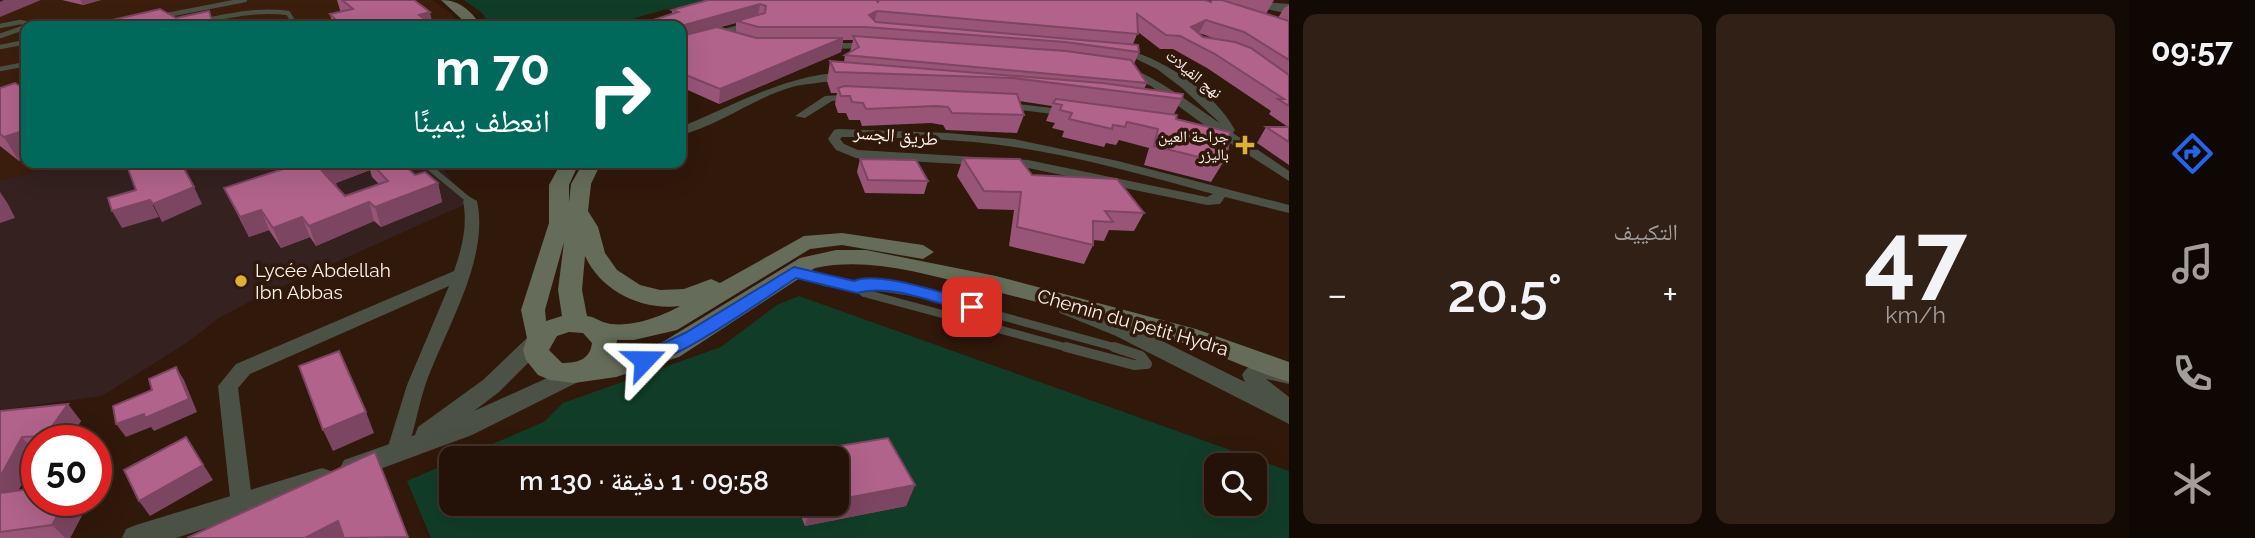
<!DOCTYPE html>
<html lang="ar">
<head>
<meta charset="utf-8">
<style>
	:root { --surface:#241208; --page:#302016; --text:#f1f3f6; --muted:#a39e9c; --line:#413229; --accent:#2563eb }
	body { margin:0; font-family:Raleway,"Noto Naskh Arabic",sans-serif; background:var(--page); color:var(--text); direction:rtl; height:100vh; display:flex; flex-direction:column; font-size:26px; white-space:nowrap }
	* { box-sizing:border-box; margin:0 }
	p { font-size:23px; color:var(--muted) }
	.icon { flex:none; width:38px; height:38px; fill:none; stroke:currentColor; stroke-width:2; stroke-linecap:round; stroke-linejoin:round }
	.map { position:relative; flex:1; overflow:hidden; direction:ltr }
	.details { display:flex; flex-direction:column; gap:14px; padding:14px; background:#140a04; width:840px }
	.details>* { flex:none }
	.guide { position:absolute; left:21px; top:21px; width:665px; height:147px; border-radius:14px; box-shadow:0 7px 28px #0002,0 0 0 2px var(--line); direction:rtl; background:#00695c; color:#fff; overflow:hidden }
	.fabs { position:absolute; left:1204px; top:453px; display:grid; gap:14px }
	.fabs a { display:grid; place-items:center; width:63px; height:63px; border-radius:14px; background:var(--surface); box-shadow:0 7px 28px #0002,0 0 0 2px var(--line); font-size:35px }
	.speed { position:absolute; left:21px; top:425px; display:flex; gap:14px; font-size:35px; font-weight:700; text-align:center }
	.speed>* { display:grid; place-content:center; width:91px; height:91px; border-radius:50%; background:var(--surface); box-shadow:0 7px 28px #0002,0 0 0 2px var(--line); line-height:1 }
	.speed .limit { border:10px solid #d22; background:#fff; color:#111 }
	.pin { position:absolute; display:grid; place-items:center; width:60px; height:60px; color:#fff; margin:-30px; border-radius:14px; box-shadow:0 4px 10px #0006 }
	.me { position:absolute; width:77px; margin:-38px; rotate:67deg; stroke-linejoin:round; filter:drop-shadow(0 0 5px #0008) }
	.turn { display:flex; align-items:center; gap:24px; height:147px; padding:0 21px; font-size:32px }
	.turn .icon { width:91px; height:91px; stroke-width:2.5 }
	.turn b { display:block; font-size:49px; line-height:60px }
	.big { font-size:52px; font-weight:600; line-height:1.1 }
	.details .widget { flex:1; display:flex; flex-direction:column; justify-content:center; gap:10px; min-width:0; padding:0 24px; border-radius:14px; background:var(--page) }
	.details .dial { align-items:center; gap:0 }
	.dial b { font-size:91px; line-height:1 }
	.heat { display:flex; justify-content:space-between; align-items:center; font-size:38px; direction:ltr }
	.details .tiles { flex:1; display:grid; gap:14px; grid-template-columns:repeat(2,1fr) }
	.trip { position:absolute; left:439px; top:446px; width:410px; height:70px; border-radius:14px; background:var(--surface); box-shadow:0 7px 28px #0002,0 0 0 2px var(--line); font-weight:600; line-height:70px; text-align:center; direction:rtl }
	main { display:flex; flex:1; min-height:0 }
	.menu { display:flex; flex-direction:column; width:126px; justify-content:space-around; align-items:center; background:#0e0703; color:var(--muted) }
	.menu .icon { width:49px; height:49px }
	.menu .selected { color:var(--accent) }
	.menu b { font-size:32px; color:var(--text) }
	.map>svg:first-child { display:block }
</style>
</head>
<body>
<main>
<nav class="menu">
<b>09:57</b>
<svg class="icon selected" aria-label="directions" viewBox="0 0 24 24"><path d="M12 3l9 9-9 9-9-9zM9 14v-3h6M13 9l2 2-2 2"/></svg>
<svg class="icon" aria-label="music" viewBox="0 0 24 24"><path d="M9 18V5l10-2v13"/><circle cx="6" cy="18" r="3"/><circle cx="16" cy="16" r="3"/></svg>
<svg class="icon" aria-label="phone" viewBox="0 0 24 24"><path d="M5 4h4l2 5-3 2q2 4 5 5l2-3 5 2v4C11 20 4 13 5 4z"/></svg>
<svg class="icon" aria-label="climate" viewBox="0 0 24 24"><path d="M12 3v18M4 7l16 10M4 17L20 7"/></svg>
</nav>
<section class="details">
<div class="tiles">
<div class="widget dial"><b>47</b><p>km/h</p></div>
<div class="widget"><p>التكييف</p>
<div class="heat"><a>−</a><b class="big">20.5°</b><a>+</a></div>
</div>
</div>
</section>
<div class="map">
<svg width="1289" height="538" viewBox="0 0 1289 538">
	<rect width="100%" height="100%" fill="#30180b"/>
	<path fill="#3c1e0c" d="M0 0H432L452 14 459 26H26V163H77L0 180Z"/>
	<path fill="#342120" d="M77 163H439L468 203 259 297 219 318 188 342 102 396 0 410V180Z"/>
	<g fill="#113d28" fill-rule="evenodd">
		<path d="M464 0H739L663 10 608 26H491L482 13Z"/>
		<path d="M799 296 1289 471V538H431L407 481 451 462 452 504H836V458H459L544 422 563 403 721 347 777 305ZM1216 466H1255V504H1216Z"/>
	</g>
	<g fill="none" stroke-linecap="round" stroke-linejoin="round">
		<g stroke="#4c5145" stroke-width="4.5">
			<path d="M162 16 245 0"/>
			<path d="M203 21C231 15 259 9 288 13L296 26"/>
			<path d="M0 26 20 22 30 24 27 26"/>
			<path d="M0 36 26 27"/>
			<path d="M0 47 26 42"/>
			<path d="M0 69 26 64"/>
		</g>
		<path stroke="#4c5145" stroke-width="6" d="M424 163 470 201"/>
		<g stroke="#4c5145" stroke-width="8">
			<path d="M795 272 824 282 857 287"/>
			<path d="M1072 349 864 293 857 287 861 284 918 293 1121 349"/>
		</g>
		<path stroke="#4c5145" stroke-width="10" d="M1066 347 1134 365 1147 364 1141 356 1114 347"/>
		<g fill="#4c5145" fill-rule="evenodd">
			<path d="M1225 0H1243L1289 8V14Z"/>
			<path d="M756 20 759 21V25L681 47V41Z"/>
			<path d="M873 43 876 44V48L822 49 817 46 822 43Z"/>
			<path d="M1117 47C1160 56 1214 91 1235 130L1233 133 1289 171V181L1222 138 1151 86 1118 71V67C1143 65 1198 109 1220 123L1182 88 1157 69 1130 56 1114 52 1112 50Z"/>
			<path d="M825 74H846L851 77C845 81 806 83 792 87 754 98 720 125 681 135V127C729 107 773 82 825 74Z"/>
			<path d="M856 94 861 97 860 99 832 101 805 118 795 116 825 96Z"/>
			<path d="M1001 102 1069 110 1075 113 1069 116 997 107 995 105Z"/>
			<path d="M838 129 948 133 1014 139 1118 161 1289 205V213L1225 197 1220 204 1207 205 1028 168 856 158 836 150 828 139 834 130ZM842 137C899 138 957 138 1014 147 1081 157 1147 176 1213 194L1207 197 1028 160 858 150 844 144 840 139Z"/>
			<path d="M470 197 477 201C490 260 444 331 425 386 417 410 414 437 403 459L396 462 389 459 386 453 407 385 449 286 250 374 238 388 253 507 250 514 242 517 234 514 231 507 218 386 236 364 454 271C462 248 468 225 463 201Z"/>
		</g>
		<g fill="#4c5145" fill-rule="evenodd">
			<path d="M1241 0 1289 4V10L1246 3Z"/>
			<path d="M1067 301 1132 326 1245 382 1242 375C1252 357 1272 363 1289 366V384L1266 379 1289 397V424L1116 336 1060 313 1057 308 1060 303Z"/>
			<path d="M536 334 544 337 547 342 544 347 499 392 474 411 578 364 586 366 589 372 586 378 472 435 353 479 344 476 340 468 344 460 415 435 418 427 483 380 528 337Z"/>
			<path d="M322 468 331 471 335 479 331 487 176 538H122L126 529 136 525Z"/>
		</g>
		<g fill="#656d5a" fill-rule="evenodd">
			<path d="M441 0C460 0 471 11 481 26H469Z"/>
			<path d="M561 163H579L569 185V203L571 184 583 163H601L591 184 588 211 598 227 605 253 617 270 640 285 660 290 684 289 711 279 720 283 804 236 842 233 923 245 934 252 923 259 842 245 810 249 677 330 634 340H617L614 357 661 343 800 258 836 250H866L996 276 1196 329 1289 362V382C1255 372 1223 356 1189 345 1118 322 1045 304 973 286 921 273 868 257 815 268L679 357 616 377 574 383 550 380 538 375 526 360 523 350 527 338 521 310 549 223V185ZM564 242 558 290 562 316 546 321 545 310ZM585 256C601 291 642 311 680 306 661 317 625 330 603 322 598 320 594 317 587 316L582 290ZM569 332 583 333 592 343C590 360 577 363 562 363L549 350 557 336Z"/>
		</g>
	</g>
	<g fill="#985578" fill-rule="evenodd">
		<path d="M62 0H101L83 5Z"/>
		<path d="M337 0H414L433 26H333L330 14 341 12 340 10Z"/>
		<path d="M708 0 878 2H1211L1212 0H1274L1266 14 1278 18 1284 8 1289 5V165L1257 143 1266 127H1288L1269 114 1271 111 1207 68 1173 49H1160L1138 32 1133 44 1139 52 1134 64 1147 83 1144 89 1182 99 1174 114 1176 119 1227 156 1211 182 1144 165 1149 148 1119 140 1116 145 1106 143 1104 147 1062 137 1064 131 1052 128 1055 123 1046 121 1052 106 1019 101 1024 115 1017 133 946 130 943 125 931 123 862 126 860 120H849L846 113H838L835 104 837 93H831L827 81 830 61 844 62 845 55 850 52 853 40H843L841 52 719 104 681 87V26L672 14V10ZM736 23V32L720 27ZM1199 33 1219 40 1203 37Z"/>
		<path d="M0 88 19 161 0 146Z"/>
		<path d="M963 158 1032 175 1144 213 1134 231 1109 230 1104 241 1093 240V245L1084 264 1009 246 1014 210 978 209 957 176Z"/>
		<path d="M860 159 928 181 924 194 865 193 857 172Z"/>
		<path d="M287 163H402L415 175 438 183 442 202 381 227 374 221 316 246 310 237 281 248 269 230 249 237 224 188 290 167ZM370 170 372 177 379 184 345 196 337 187 336 183Z"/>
		<path d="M0 411 81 421 67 441H37V455L18 491 37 500H90L70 538H0Z"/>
		<path d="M888 438 915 485 906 506 805 526 796 504H836V458H776V456Z"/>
	</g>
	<g fill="#7c4561">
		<path d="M4 0H41L0 17V2Z"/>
		<path d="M80 0H101L83 5Z"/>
		<path d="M760 4 758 16 737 21 736 23 681 38V25Z"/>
		<path d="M209 11 215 26H192Z"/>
		<path d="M877 11 874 23 867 28 869 15Z"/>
		<path d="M430 12 433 26 419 15Z"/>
		<path d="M1206 20 1199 33 1185 40 1191 27Z"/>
		<path d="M843 38 841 52 719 104 720 89Z"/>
		<path d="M26 130V158L19 161 4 137Z"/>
		<path d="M332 163H368L370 170 336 183 337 187 322 171 328 164Z"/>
		<path d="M438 183 442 202 381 227 375 207Z"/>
		<path d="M194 187 202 204 162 222 153 204Z"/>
		<path d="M0 192 8 204 15 218 0 223Z"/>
		<path d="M150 200 159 217 122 228 112 211Z"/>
		<path d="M369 202 374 221 316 246 309 226Z"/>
		<path d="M261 210 269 230 249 237 240 217Z"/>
		<path d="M302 217 310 237 281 248 273 228Z"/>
		<path d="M176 367 184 380 197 412 154 431 151 427 126 437 116 424Z"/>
		<path d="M68 404 81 421 67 441H49L45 436Z"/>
		<path d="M366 412 374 433 333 451 323 430Z"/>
		<path d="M22 437 37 454 7 511 0 504V477Z"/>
		<path d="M186 437 213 480 150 516 139 501Z"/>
		<path d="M915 485 906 506 805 526 811 505 836 504V500Z"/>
		<path d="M66 500H90L70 538H65L52 525Z"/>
		<path d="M338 521 346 538H305Z"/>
	</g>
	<g fill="#b1638b" stroke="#7c4561" stroke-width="2">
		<path d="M342 0H414L430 12 419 15 433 26H342L330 14 353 9Z"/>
		<path d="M708 0H876L878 2 879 0H1205L1211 2 1212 0H1222L1289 21V60L1244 32 1206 20 1191 27 1203 37 1235 42 1251 48 1289 75V106L1278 99H1284L1215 54 1180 36 1166 35 1137 14 1138 34 877 11 869 15 876 22 1138 45 1139 52 1065 42 865 27H758L737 21 765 13 766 6 760 4 681 26H635L678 12 672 10Z"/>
		<path d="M160 9 176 18 209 11 212 21 192 26H86Z"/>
		<path d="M717 27 756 38H843L720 89 681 73V35L682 36Z"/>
		<path d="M853 36 1066 51 1131 60 1147 83 845 55 859 47Z"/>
		<path d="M830 61 1102 83 1183 94 1182 99 1013 78 835 72Z"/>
		<path d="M15 83 26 90V130L4 137 0 134V88Z"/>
		<path d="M844 86 1017 94 1024 115 952 113 948 107 936 106 866 109 863 103 852 102 850 96H841L838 88Z"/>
		<path d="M1056 99 1177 115 1176 119 1230 132 1227 156H1223V163L1154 146 1158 129 1127 122 1125 127 1113 125 1112 129 1069 119 1072 113 1060 110 1062 105 1053 103Z"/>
		<path d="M1266 127H1289V142Z"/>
		<path d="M963 158 1020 159 1032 175 1117 179 1144 213 1105 211 1113 222 1093 221V245L1017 227 1021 192 984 191Z"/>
		<path d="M860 159 916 160 928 181 868 180Z"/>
		<path d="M126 163H181L194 187 153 204 150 200 112 211 108 198 136 190Z"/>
		<path d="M295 163H332L328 164 331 168 322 171 345 196 388 181 371 163H402L415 175 425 172 438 183 375 207 369 202 309 226 302 217 273 228 261 210 240 217 224 188 296 165Z"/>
		<path d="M339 351 366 412 323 430 299 366Z"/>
		<path d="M176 367 189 399 145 418 144 414 116 424 113 406 152 390 149 379Z"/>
		<path d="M68 404 45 436 22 437 0 477V411Z"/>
		<path d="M186 437 203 465 139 501 124 470Z"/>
		<path d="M888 438 915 485 836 500V458H777L776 456Z"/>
		<path d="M375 452 408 537 344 538 338 521 305 538H187Z"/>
		<path d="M37 488V500H66L52 525 0 532V493Z"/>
	</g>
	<path fill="#2563eb" stroke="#184099" stroke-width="2" d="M794 267 854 281C878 270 951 296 978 303L981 307 972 313C938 304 891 283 857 293L796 278C770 295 662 372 638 364L635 360 638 355 685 333Z"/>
	<g fill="#deb133" stroke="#30180b" stroke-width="2.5">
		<path d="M1241.5 134.5h7v7h7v7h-7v7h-7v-7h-7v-7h7z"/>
		<circle cx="241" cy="281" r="7"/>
	</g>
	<g text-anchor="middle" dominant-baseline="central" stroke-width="7" stroke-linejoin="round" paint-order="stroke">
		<g font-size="16" fill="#fdf3ed" stroke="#30180b">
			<text transform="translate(1194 74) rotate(39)">نهج الفيلات</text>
		</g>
		<g font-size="16" fill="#fdf3ed" stroke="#30180b" text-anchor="end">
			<text x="1229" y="136">جراحة العين<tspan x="1229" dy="18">باليزر</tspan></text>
		</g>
		<g font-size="19" fill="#fdf3ed" stroke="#30180b">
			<text transform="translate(896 135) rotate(5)">طريق الجسر</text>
			<text transform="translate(1133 322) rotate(16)">Chemin du petit Hydra</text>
		</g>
		<g font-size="19" fill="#fdf3ed" stroke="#30180b" text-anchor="start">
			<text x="255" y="270">Lycée Abdellah<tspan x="255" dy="22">Ibn Abbas</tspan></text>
		</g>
	</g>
</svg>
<div class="fabs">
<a><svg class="icon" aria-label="search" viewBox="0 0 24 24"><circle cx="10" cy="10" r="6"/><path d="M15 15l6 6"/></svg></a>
</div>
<div class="speed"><div class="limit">50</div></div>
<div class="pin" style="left:972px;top:307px;background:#d93025"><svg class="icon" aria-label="arrive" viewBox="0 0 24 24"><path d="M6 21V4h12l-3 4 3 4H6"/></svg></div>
<svg class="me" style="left:644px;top:360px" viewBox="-20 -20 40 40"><path d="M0-17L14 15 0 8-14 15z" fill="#2563eb" stroke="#fff" stroke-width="4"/></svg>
<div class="trip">09:58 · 1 دقيقة · 130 m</div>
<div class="guide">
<div class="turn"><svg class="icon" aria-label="right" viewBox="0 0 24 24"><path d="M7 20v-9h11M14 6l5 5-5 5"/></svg><div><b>70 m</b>انعطف يمينًا</div></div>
</div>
</div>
</main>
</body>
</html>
